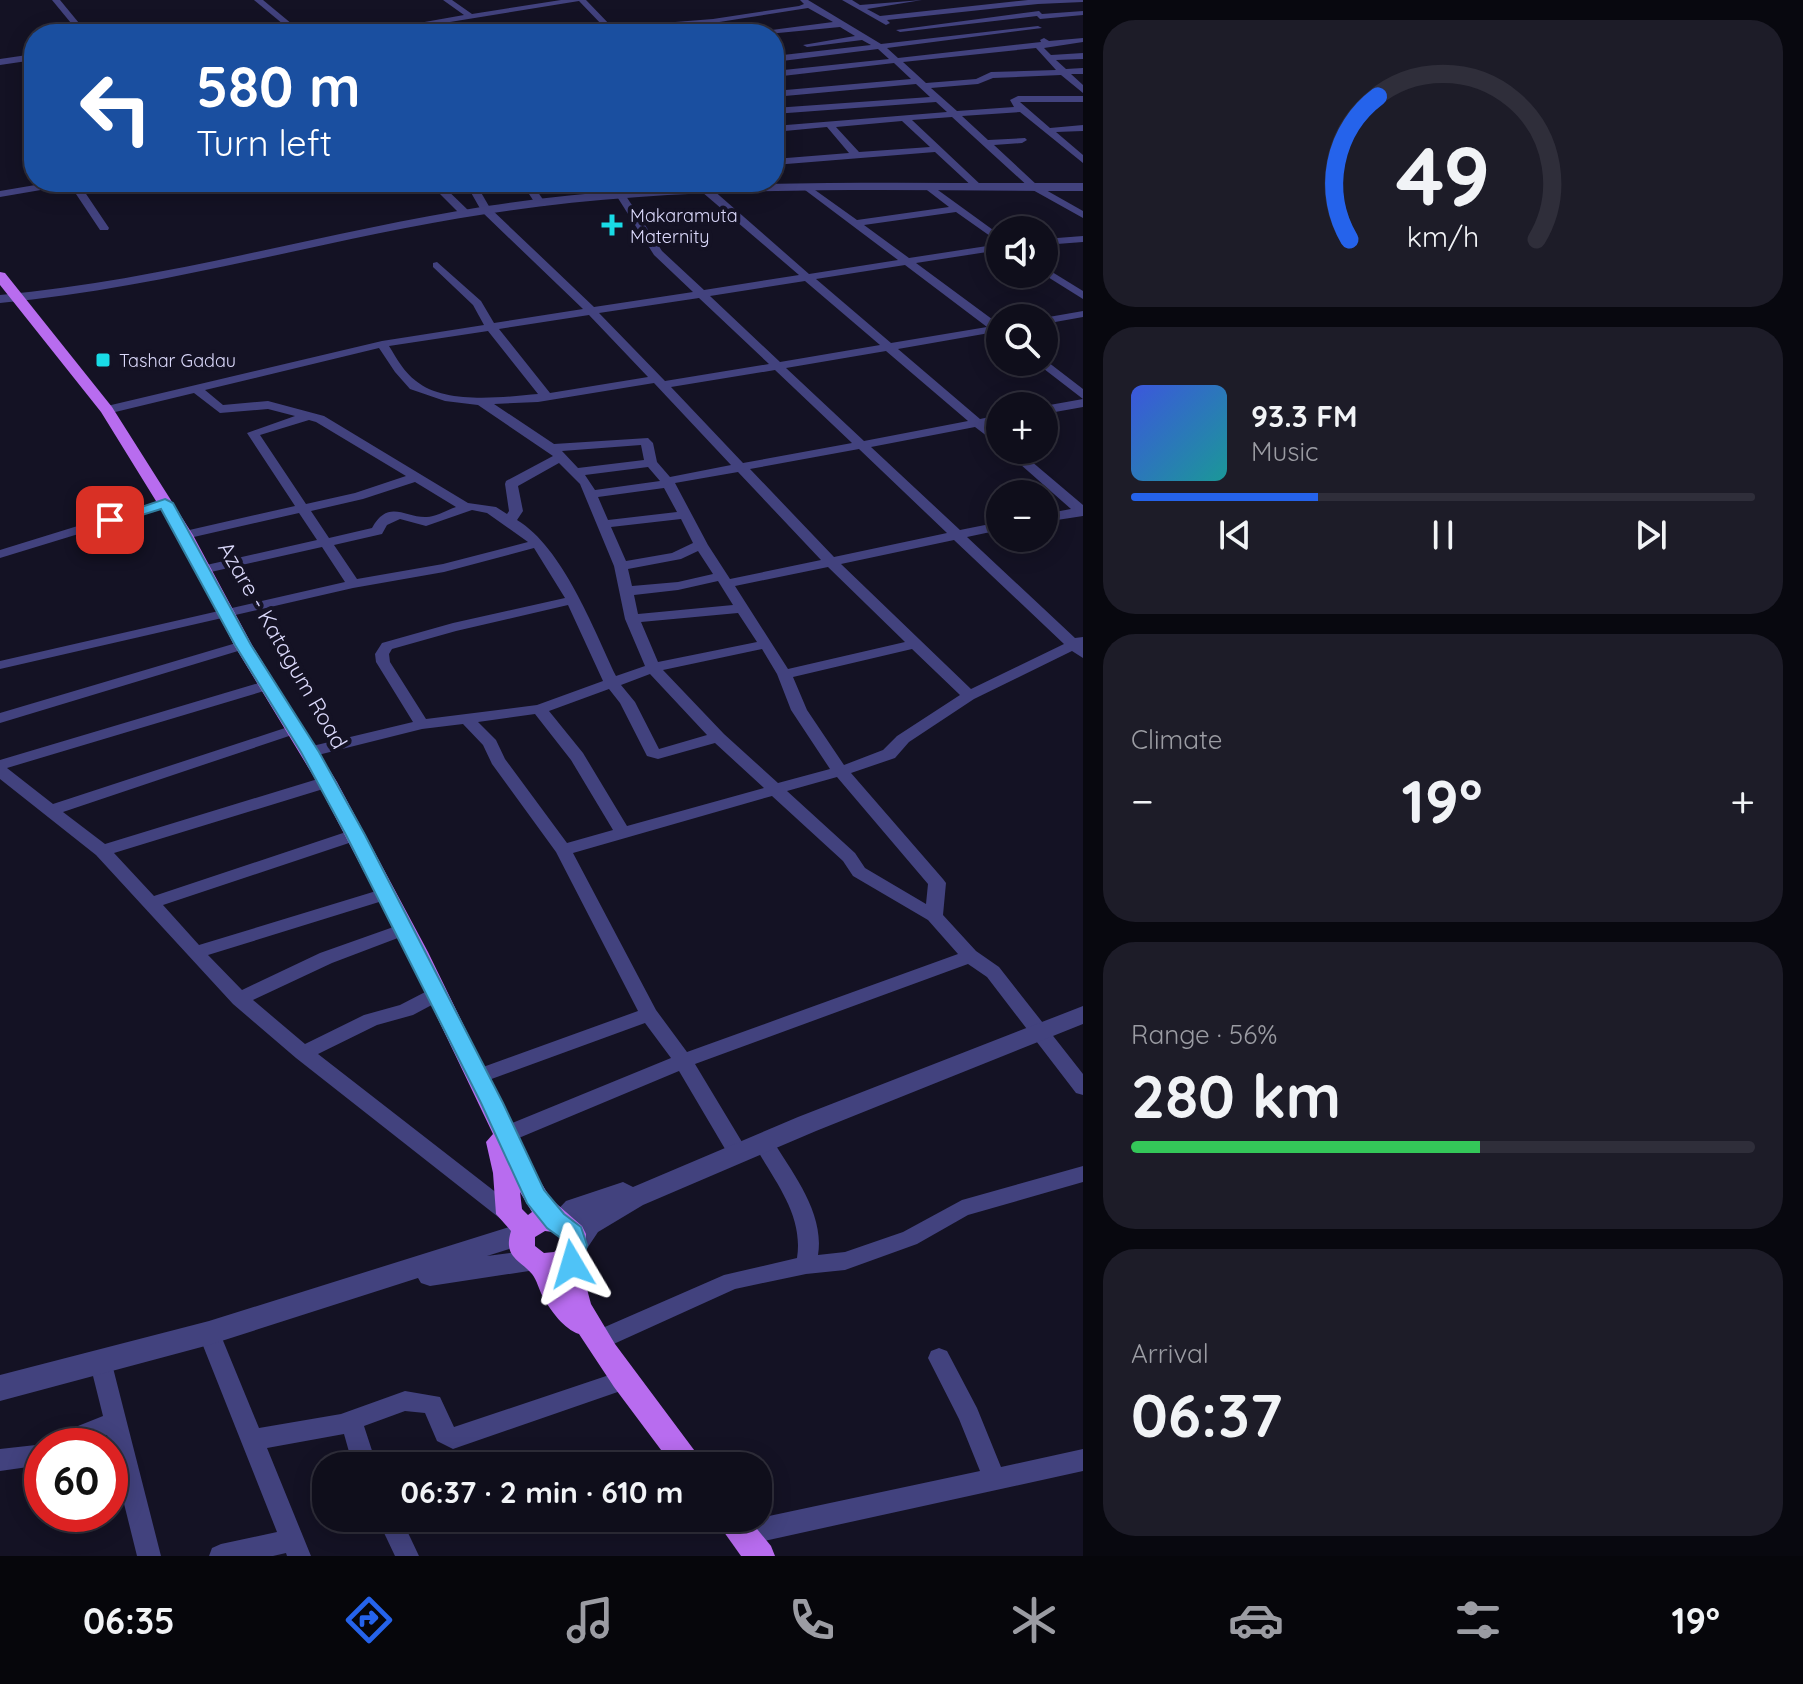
<!DOCTYPE html>
<html lang="en">
<head>
<meta charset="utf-8">
<style>
	:root { --surface:#0f0e1b; --page:#1d1c28; --text:#f1f3f6; --muted:#9b9ca3; --line:#2f2e3a; --accent:#2563eb }
	body { margin:0; font-family:Quicksand,sans-serif; background:var(--page); color:var(--text); height:100vh; display:flex; flex-direction:column; font-size:30px; white-space:nowrap }
	* { box-sizing:border-box; margin:0 }
	p { font-size:26px; color:var(--muted) }
	.icon { flex:none; width:44px; height:44px; fill:none; stroke:currentColor; stroke-width:2; stroke-linecap:round; stroke-linejoin:round }
	.map { position:relative; flex:1; overflow:hidden }
	.sheet { display:flex; flex-direction:column; gap:20px; padding:20px; background:#08080f; width:720px }
	.sheet>* { flex:none }
	.banner { position:absolute; left:24px; top:24px; width:760px; height:168px; border-radius:32px; box-shadow:0 4px 20px #0003,0 0 0 2px var(--line); background:#1a4fa0; color:#fff; overflow:hidden }
	.tools { position:absolute; left:986px; top:216px; display:grid; gap:16px }
	.tools a { display:grid; place-items:center; width:72px; height:72px; border-radius:50%; background:var(--surface); box-shadow:0 4px 20px #0003,0 0 0 2px var(--line); font-size:40px }
	.speed { position:absolute; left:24px; top:1428px; display:flex; gap:16px; font-size:40px; font-weight:700; text-align:center }
	.speed>* { display:grid; place-content:center; width:104px; height:104px; border-radius:50%; background:var(--surface); box-shadow:0 4px 20px #0003,0 0 0 2px var(--line); line-height:1 }
	.speed .limit { border:12px solid #d22; background:#fff; color:#111 }
	.pin { position:absolute; display:grid; place-items:center; width:68px; height:68px; color:#fff; margin:-34px; border-radius:16px; box-shadow:0 4px 12px #0006 }
	.me { position:absolute; width:88px; margin:-44px; rotate:353deg; stroke-linejoin:round; filter:drop-shadow(0 0 6px #0008) }
	.turn { display:flex; align-items:center; gap:28px; height:168px; padding:0 40px; font-size:36px }
	.turn .icon { width:104px; height:104px; stroke-width:2.5 }
	.turn b { display:block; font-size:56px; line-height:68px }
	.big { font-size:60px; font-weight:800; line-height:1.1 }
	.sheet .tile { flex:1; display:flex; flex-direction:column; justify-content:center; gap:12px; min-width:0; padding:0 28px; border-radius:32px; background:var(--page) }
	.sheet .dial { align-items:center; gap:0 }
	.dial svg { height:208px; overflow:visible; fill:none; stroke:var(--line); stroke-width:7; stroke-linecap:round; text-anchor:middle }
	.dial text { fill:var(--text); stroke:none }
	.song { display:flex; align-items:center; gap:24px }
	.cover { width:96px; height:96px; border-radius:12px; background:linear-gradient(135deg,hsl(230 70% 55%),hsl(180 70% 35%)) }
	.played { height:8px; border-radius:4px; background:linear-gradient(90deg,var(--accent) 30%,var(--line) 30%) }
	.keys { display:flex; justify-content:space-around; direction:ltr }
	.heat { display:flex; justify-content:space-between; align-items:center; font-size:44px; direction:ltr }
	.charge { height:12px; border-radius:6px; background:linear-gradient(90deg,#34c759 56%,var(--line) 0) }
	.trip { position:absolute; left:312px; top:1452px; width:460px; height:80px; border-radius:32px; background:var(--surface); box-shadow:0 4px 20px #0003,0 0 0 2px var(--line); font-weight:800; line-height:80px; text-align:center }
	.tabs { display:flex; height:128px; justify-content:space-around; align-items:center; background:#06060b; color:var(--muted) }
	.tabs .icon { width:56px; height:56px }
	.tabs .selected { color:var(--accent) }
	.tabs b { font-size:36px; color:var(--text) }
	main { display:flex; flex:1; min-height:0 }
	.map>svg:first-child { display:block }
</style>
</head>
<body>
<main>
<div class="map">
<svg width="1083" height="1556" viewBox="0 0 1083 1556">
	<rect width="100%" height="100%" fill="#141224"/>
	<g fill="none" stroke-linecap="round" stroke-linejoin="round">
		<g fill="#42427e" fill-rule="evenodd">
			<path d="M52 0H60L88 34H80Z"/>
			<path d="M254 0H263L304 34H295Z"/>
			<path d="M443 0H452L472 14 561 0H586L612 27 713 19 799 6 804 4 800 0H808L881 44 1038 26 1042 28 887 48 898 58 1041 42 1040 40 1044 38 1049 41 1083 38V42L1044 48 1051 55 1083 53V59L1056 60 1066 69 1083 68V74H1071L1083 85V93L1061 75 993 78 978 84 931 88 957 111 1014 107 1010 100 1018 96H1083V102H1020L1050 128 1083 125V131L1056 132 1083 155V163L1020 112 962 116 988 140 1025 138 1027 140 1022 143 994 145 1037 185 1083 211V218L1031 189 952 117 912 120 981 185V189H975L935 152 774 165V159L849 153 827 127 774 132V126L947 112 936 102 774 114V108L930 97 916 84 774 97V91L911 79 894 63 774 77V71L889 59 878 49 774 62V56L871 45 862 40 807 47 803 45 855 36 840 27 768 34H740L833 22 808 8 713 23 606 34 604 27 579 1 376 34H357L464 15ZM1036 48 1056 70 991 72 976 79 926 83 903 62ZM902 121 930 147 859 152 836 127Z"/>
			<path d="M842 0H852L860 5 922 0 867 9 880 16 1028 0H1083V2L1038 4 887 20 890 23 886 25Z"/>
			<path d="M1039 11 1042 14 1083 11V15L1040 19 1037 16 900 32 896 30Z"/>
			<path d="M34 54V60L0 65V59Z"/>
			<path d="M53 182H78L109 228 108 230H100L70 185 0 197V191Z"/>
			<path d="M428 182H439L470 212V216H462Z"/>
			<path d="M465 182H475L490 208 594 307 693 292 654 255 616 195 621 192 624 193 662 251 704 290 799 275 702 192 694 182H704L809 274 898 260 805 190V186L808 185 857 220 949 207 923 187 931 185 1000 235V243L956 212 864 225 909 258 1000 244V250L916 263 1000 325V334L995 332 898 349 980 419 1000 415V423L987 425 1000 436V446L975 427 871 447 960 530 1000 522V530L967 537 1075 638 1083 637V658L1072 651 974 699 909 742 895 758 851 773 943 879 946 883 943 915 976 951 999 967 1083 1074V1095L1076 1093 987 977 968 964 695 1064 742 1142 745 1148 742 1154 735 1156 728 1154 679 1071 514 1140 507 1142 500 1140 497 1134 500 1128 671 1058 645 1023 486 1081 479 1083 472 1081 469 1076 472 1071 638 1011 556 852 492 764 483 745 463 724 422 729 310 757 302 752 304 748 413 722 376 662 375 654 382 643 453 623 565 598 534 548 444 572 353 588 0 669V661L345 582 322 547 202 574 195 570 202 566 317 540 299 513 185 539 178 535 185 531 295 506 247 433 295 416 268 409 220 413 194 393 107 414 101 410 107 406 382 341 484 325 473 305 433 267V263L437 262 481 301 494 323 583 309 482 212ZM905 265 987 327 891 343 816 279ZM805 281 880 345 780 362 710 296ZM699 298 769 364 665 381 599 313ZM589 315 648 377 550 393 499 329ZM488 331 538 394C504 397 445 405 416 381 404 372 397 359 389 346ZM379 348 395 372 410 389 445 401 478 405 553 456 506 481 505 484 509 511 507 514 496 507 468 503 324 416 268 401 223 405 205 390ZM886 351 968 421 864 441 786 368ZM775 370 852 443 743 463 671 387ZM654 383 731 465 670 477 657 462 653 443 648 438 554 444 494 404 538 402ZM309 420 316 422 406 476 355 493 306 504 260 435ZM641 445 644 460 578 468 562 451ZM859 449 947 533 834 557 750 469ZM559 463 580 484 614 566 625 619 645 666 616 676C593 628 563 548 517 520L523 511 518 486ZM648 467 660 481 595 490 585 475ZM738 472 821 560 730 579 708 545 675 483ZM415 482 456 507C447 510 434 518 425 517 404 517 388 499 372 528L329 538 311 511 363 499ZM664 488 677 512 608 520 598 497ZM472 510 487 513 528 542 443 564 357 579 334 545 382 534 387 525 400 519 426 526ZM681 519 693 543 672 553 626 561 611 527ZM954 540 1064 644 971 689 841 564ZM698 551 713 574 678 582 632 586 628 569 681 559ZM828 567 905 642 788 669 735 586ZM718 581 733 605 638 614 634 595 678 590ZM568 605 603 681 537 705 426 719 390 662 389 654 392 649 456 631ZM738 613 757 642 658 662 641 622ZM762 649 777 674 791 710 830 769 778 783 724 734 663 670ZM912 649 960 695 897 736 883 750 844 765 807 710 793 677ZM650 674 707 735 659 749 635 702 621 685ZM609 689 620 703 647 756 658 759 715 743 764 788 627 826 583 753 549 711ZM535 714 571 760 613 830 567 843 505 759 496 740 478 722ZM837 777 928 884 926 904 865 868 855 853 787 791ZM772 796 843 861 853 876 928 920 958 954 687 1052 656 1010 573 853Z"/>
			<path d="M521 182H531L546 204 545 206H537Z"/>
			<path d="M581 182H591L600 197 598 199H592Z"/>
			<path d="M635 182H645L648 195H642Z"/>
			<path d="M1083 236V242L1044 245V239Z"/>
			<path d="M1044 267 1083 291V299L1043 274Z"/>
			<path d="M1083 311V317L1044 324 1043 318Z"/>
			<path d="M1044 359 1083 389V399L1035 362H1044Z"/>
			<path d="M1083 399V407L1044 414V406Z"/>
			<path d="M1004 450H1018L1083 505V516L1044 522V514L1071 509Z"/>
			<path d="M165 499 170 500V506L0 558V550Z"/>
			<path d="M243 641 248 642 250 645 248 648 0 723V713Z"/>
			<path d="M269 680 277 685 274 688 7 768 53 804 291 726H301L304 729 301 732 63 812 105 844 321 778H333L335 782 333 786 114 853 154 896 349 831H361L363 835 361 839 163 905 199 945 386 888 392 890 395 894 392 898 208 955 242 990 320 953 399 925H411L414 929 411 933 332 963 253 1000 305 1044 364 1015 400 1005 431 989H443L446 994 443 999 413 1015 377 1025 318 1054 516 1208 519 1214 516 1220 509 1223 502 1220 296 1058 233 1004 96 855 0 779V760Z"/>
			<path d="M764 1136 771 1138C792 1172 825 1213 818 1255L845 1252 903 1232 962 1200 1083 1166V1182L968 1215 917 1244 845 1270 806 1274 735 1289 607 1347 599 1350 591 1347 588 1340 591 1333 724 1275 797 1258C804 1214 773 1180 754 1144L757 1138Z"/>
			<path d="M209 1323 217 1326 259 1428 341 1414 405 1391 440 1397 454 1427 627 1369 635 1372 638 1379 635 1386 453 1449 437 1441 425 1413 405 1411 364 1426 377 1466H353L344 1434 267 1448 311 1556H287L286 1553 273 1556H209L212 1548 221 1544 277 1532 198 1333 201 1326Z"/>
			<path d="M939 1348 947 1351 977 1408 1001 1467 1083 1449V1471L741 1546 733 1542 729 1534 733 1526 741 1522 980 1471 959 1419 928 1358 931 1351Z"/>
			<path d="M100 1350 108 1353 111 1360 161 1556H137L107 1435 82 1446H42V1465L0 1471V1449L45 1444 48 1438 103 1416 89 1360 92 1353Z"/>
			<path d="M377 1518H401L419 1556H395Z"/>
		</g>
		<g fill="#42427e" fill-rule="evenodd">
			<path d="M1083 183V191C885 191 683 183 486 214 323 239 165 288 0 303V295C165 280 324 232 487 206 683 176 885 184 1083 183Z"/>
			<path d="M1083 1006V1024L816 1131 643 1205 598 1232 584 1253 575 1256 566 1253 562 1245 575 1224 559 1233 550 1230 546 1222 566 1201 623 1182 633 1187 798 1117Z"/>
			<path d="M522 1223 531 1226 535 1234 531 1242 487 1256 533 1250 542 1253 546 1261 542 1269 430 1286 421 1283 418 1278 209 1345 0 1401V1375L209 1321Z"/>
		</g>
		<g fill="#b86cef" fill-rule="evenodd">
			<path d="M0 272 5 273 112 407 193 535 252 645 337 782 428 952 537 1176 551 1199 582 1226 586 1234 584 1278 591 1304 615 1344 706 1466H673L614 1387 579 1334C564 1329 551 1311 543 1297 539 1290 537 1280 532 1274 519 1259 503 1257 511 1231L496 1214 493 1173 486 1142 493 1134 406 952 317 782 234 645 177 535 101 412 0 285ZM520 1192 532 1212 528 1215 522 1209ZM545 1231 553 1232 560 1238V1247L554 1252 544 1253 535 1246V1237Z"/>
			<path d="M714 1518H748L771 1546 775 1556H741Z"/>
		</g>
	</g>
	<path fill="#4fc3f7" stroke="#337fa1" stroke-width="2" d="M165 499 173 503 251 645 319 752 365 835 503 1103 544 1190 564 1214 581 1227 587 1245 580 1271 572 1274 563 1271 560 1264 562 1239 547 1228 527 1203 481 1103 346 835 301 752 235 645 161 509 110 525 103 520Z"/>
	<g fill="#19dbe6" stroke="#141224" stroke-width="3">
		<path d="M608 213h8v8h8v8h-8v8h-8v-8h-8v-8h8z"/>
		<rect x="95" y="352" width="16" height="16" rx="4"/>
	</g>
	<g text-anchor="middle" dominant-baseline="central" stroke-width="8" stroke-linejoin="round" paint-order="stroke">
		<g font-size="18" fill="#dbd9fb" stroke="#141224" text-anchor="start">
			<text x="630" y="215">Makaramuta<tspan x="630" dy="21">Maternity</tspan></text>
			<text x="119" y="360">Tashar Gadau</text>
		</g>
		<g font-size="22" fill="#dbd9fb" stroke="#141224">
			<text transform="translate(283 645) rotate(60)">Azare - Katagum Road</text>
		</g>
	</g>
</svg>
<div class="tools">
<a><svg class="icon" aria-label="sound" viewBox="0 0 24 24"><path d="M4 9h4l5-4v14l-5-4H4zM17 9q2 3 0 6"/></svg></a>
<a><svg class="icon" aria-label="search" viewBox="0 0 24 24"><circle cx="10" cy="10" r="6"/><path d="M15 15l6 6"/></svg></a>
<a>+</a>
<a>−</a>
</div>
<div class="speed"><div class="limit">60</div></div>
<div class="pin" style="left:110px;top:520px;background:#d93025"><svg class="icon" aria-label="arrive" viewBox="0 0 24 24"><path d="M6 21V4h12l-3 4 3 4H6"/></svg></div>
<svg class="me" style="left:572px;top:1264px" viewBox="-20 -20 40 40"><path d="M0-17L14 15 0 8-14 15z" fill="#4fc3f7" stroke="#fff" stroke-width="4"/></svg>
<div class="trip">06:37 · 2 min · 610 m</div>
<div class="banner">
<div class="turn"><svg class="icon" aria-label="left" viewBox="0 0 24 24"><path d="M17 20v-9H6M10 6l-5 5 5 5"/></svg><div><b>580 m</b>Turn left</div></div>
</div>
</div>
<section class="sheet">
<div class="tile dial"><svg viewBox="0 0 100 80">
<path d="M14 69A42 42 0 1 1 86 69"/>
<path d="M14 69A42 42 0 0 1 25 14" stroke="#2563eb"/>
<text x="50" y="56" font-size="32" font-weight="700">49</text>
<text x="50" y="72" font-size="11">km/h</text>
</svg></div>
<div class="tile">
<div class="song"><i class="cover"></i><div><b>93.3 FM</b><p>Music</p></div></div>
<div class="played"></div>
<div class="keys"><svg class="icon" aria-label="previous" viewBox="0 0 24 24"><path d="M18 5L8 12l10 7zM5 5v14"/></svg><svg class="icon" aria-label="pause" viewBox="0 0 24 24"><path d="M8 5v14M16 5v14"/></svg><svg class="icon" aria-label="next" viewBox="0 0 24 24"><path d="M6 5l10 7-10 7zM19 5v14"/></svg></div>
</div>
<div class="tile"><p>Climate</p>
<div class="heat"><a>−</a><b class="big">19°</b><a>+</a></div>
</div>
<div class="tile"><p>Range · 56%</p><b class="big">280 km</b><div class="charge"></div></div>
<div class="tile"><p>Arrival</p><b class="big">06:37</b></div>
</section>
</main>
<nav class="tabs">
<b>06:35</b>
<svg class="icon selected" aria-label="directions" viewBox="0 0 24 24"><path d="M12 3l9 9-9 9-9-9zM9 14v-3h6M13 9l2 2-2 2"/></svg>
<svg class="icon" aria-label="music" viewBox="0 0 24 24"><path d="M9 18V5l10-2v13"/><circle cx="6" cy="18" r="3"/><circle cx="16" cy="16" r="3"/></svg>
<svg class="icon" aria-label="phone" viewBox="0 0 24 24"><path d="M5 4h4l2 5-3 2q2 4 5 5l2-3 5 2v4C11 20 4 13 5 4z"/></svg>
<svg class="icon" aria-label="climate" viewBox="0 0 24 24"><path d="M12 3v18M4 7l16 10M4 17L20 7"/></svg>
<svg class="icon" aria-label="car" viewBox="0 0 24 24"><path d="M5 17H2v-5l4-1 3-4h7l3 4 3 1v5h-3M9 17h6M6 11h13"/><circle cx="7" cy="17" r="2"/><circle cx="17" cy="17" r="2"/></svg>
<svg class="icon" aria-label="filters" viewBox="0 0 24 24"><path d="M4 7h16M4 17h16"/><circle cx="9" cy="7" r="2"/><circle cx="15" cy="17" r="2"/></svg>
<b>19°</b>
</nav>
</body>
</html>
